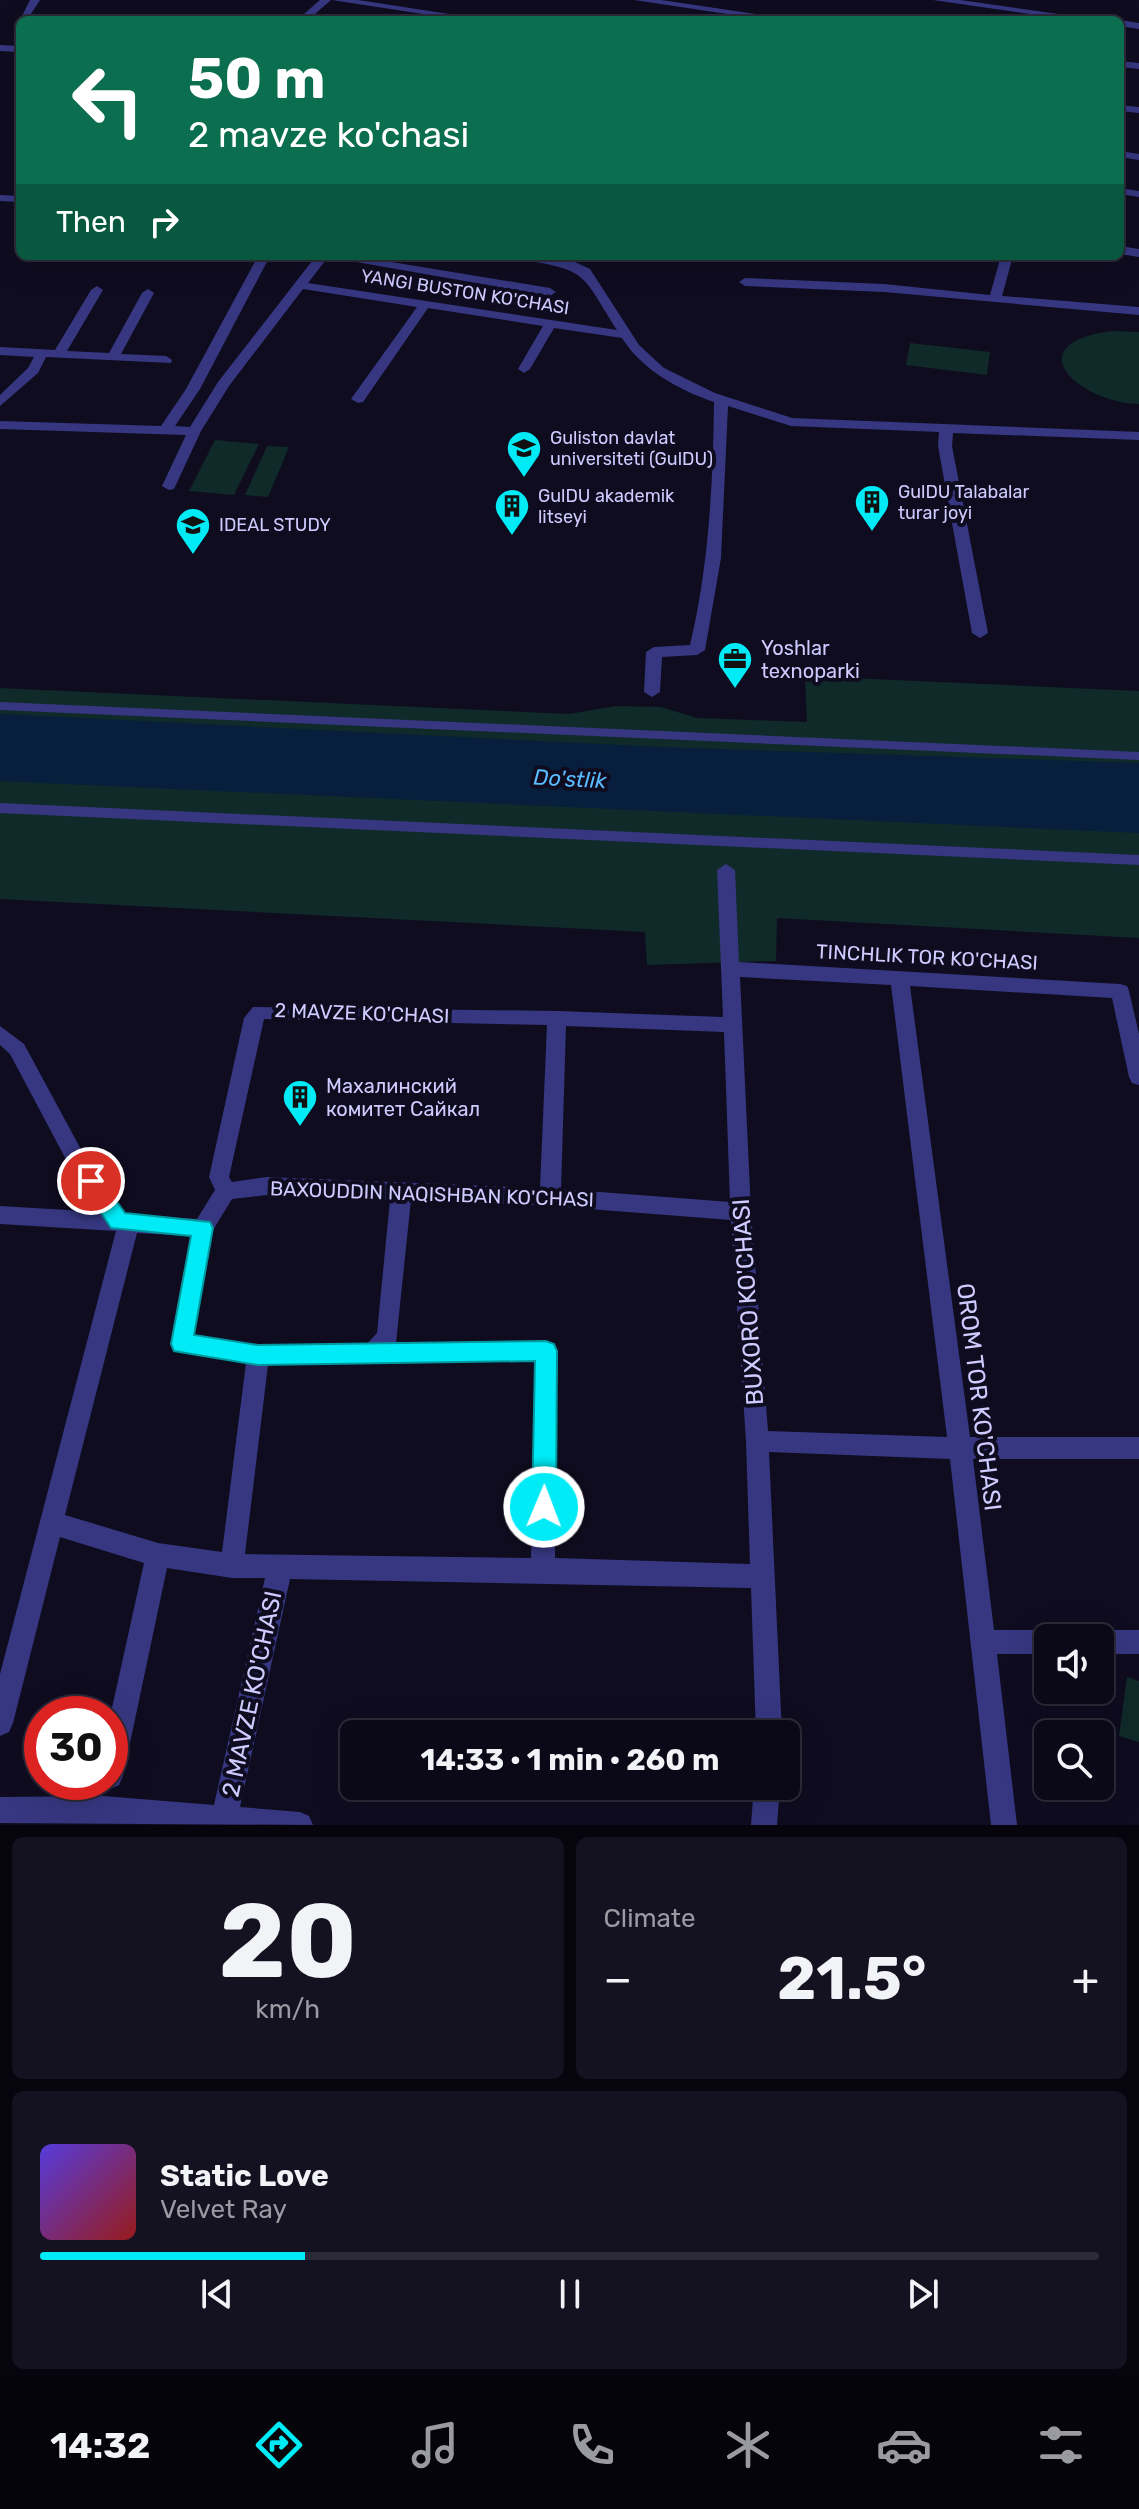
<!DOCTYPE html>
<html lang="en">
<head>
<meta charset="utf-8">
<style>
	:root { --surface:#0b0918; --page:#141221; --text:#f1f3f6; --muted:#9a9aa2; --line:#2b2a37; --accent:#00ebf6 }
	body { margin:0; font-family:Rubik,sans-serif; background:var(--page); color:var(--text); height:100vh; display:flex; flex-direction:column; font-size:30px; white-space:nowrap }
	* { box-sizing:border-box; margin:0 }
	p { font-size:26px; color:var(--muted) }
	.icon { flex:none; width:44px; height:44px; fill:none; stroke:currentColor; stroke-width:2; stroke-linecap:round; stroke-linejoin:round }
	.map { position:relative; height:1825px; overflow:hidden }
	.sheet { display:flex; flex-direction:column; gap:12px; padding:12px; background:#06050d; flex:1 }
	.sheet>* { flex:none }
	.hud { position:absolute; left:16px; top:16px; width:1108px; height:244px; border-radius:12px; box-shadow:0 8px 32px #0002,0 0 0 2px var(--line); background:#0b6e4f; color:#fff; overflow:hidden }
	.buttons { position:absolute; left:1034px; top:1624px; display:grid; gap:16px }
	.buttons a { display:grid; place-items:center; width:80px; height:80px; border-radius:12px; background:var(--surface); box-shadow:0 8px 32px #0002,0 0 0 2px var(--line); font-size:40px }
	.speed { position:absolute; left:24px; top:1696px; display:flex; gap:16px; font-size:40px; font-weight:700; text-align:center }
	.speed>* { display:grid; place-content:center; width:104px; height:104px; border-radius:50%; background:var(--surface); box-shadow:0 8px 32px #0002,0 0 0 2px var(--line); line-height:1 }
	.speed .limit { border:12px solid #d22; background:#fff; color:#111 }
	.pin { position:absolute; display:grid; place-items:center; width:68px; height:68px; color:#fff; margin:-34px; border:4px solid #fff; border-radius:50%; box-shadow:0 2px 8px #0007 }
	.me { position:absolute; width:88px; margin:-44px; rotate:1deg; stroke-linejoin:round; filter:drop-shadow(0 0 6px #0008) }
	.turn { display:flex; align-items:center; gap:28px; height:168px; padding:0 40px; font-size:36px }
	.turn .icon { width:104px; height:104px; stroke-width:2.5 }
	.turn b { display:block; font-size:56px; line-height:68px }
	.then { display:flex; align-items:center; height:76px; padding:0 40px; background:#0003; gap:16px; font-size:30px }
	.big { font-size:60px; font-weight:700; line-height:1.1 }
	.sheet .tile { flex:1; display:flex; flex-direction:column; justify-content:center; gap:12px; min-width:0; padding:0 28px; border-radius:12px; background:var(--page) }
	.sheet .dial { align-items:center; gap:0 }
	.dial b { font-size:104px; line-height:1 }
	.song { display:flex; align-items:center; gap:24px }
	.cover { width:96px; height:96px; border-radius:12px; background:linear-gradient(135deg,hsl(250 70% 55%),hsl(0 70% 35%)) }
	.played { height:8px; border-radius:4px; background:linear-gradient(90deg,var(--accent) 25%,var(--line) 25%) }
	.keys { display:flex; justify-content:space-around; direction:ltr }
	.heat { display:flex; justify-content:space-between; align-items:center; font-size:44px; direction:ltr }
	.sheet .tiles { flex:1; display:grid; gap:12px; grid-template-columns:1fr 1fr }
	.tile:last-child { grid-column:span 2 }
	.trip { position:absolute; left:340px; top:1720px; width:460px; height:80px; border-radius:12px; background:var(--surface); box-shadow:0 8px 32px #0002,0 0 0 2px var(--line); font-weight:700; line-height:80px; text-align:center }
	.menu { display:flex; height:128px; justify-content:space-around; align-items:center; background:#04040a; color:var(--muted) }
	.menu .icon { width:56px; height:56px }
	.menu .current { color:var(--accent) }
	.menu b { font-size:36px; color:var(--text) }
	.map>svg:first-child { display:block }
</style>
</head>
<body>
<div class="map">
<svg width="1139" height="1825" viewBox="0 0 1139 1825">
	<rect width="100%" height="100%" fill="#0f0c20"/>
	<g fill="#0f2a28">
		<path d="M1112 331 1139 332V404C1078 402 1015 344 1112 331Z"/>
		<path d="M910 343 990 352 987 375 906 365Z"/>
		<path d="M215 440 259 444 234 495 189 491Z"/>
		<path d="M267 446 289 447 268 497 245 495Z"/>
		<path d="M805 676 1139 691V938L777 918 776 961 647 965 645 932 0 899V688L569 714 616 706 661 707 697 718 807 722Z"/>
		<path d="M1127 1677 1139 1681V1742L1119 1736Z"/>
	</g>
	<path fill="#081e3d" d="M0 714 660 747 1139 763V833L0 781Z"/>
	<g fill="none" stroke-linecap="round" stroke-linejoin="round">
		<g fill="#363780" fill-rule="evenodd">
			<path d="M0 702 1139 752V760L0 710Z"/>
			<path d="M0 803 1139 855V865L0 813Z"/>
		</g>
		<g fill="#363780" fill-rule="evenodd">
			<path d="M30 0H40L27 20 19 22Z"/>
			<path d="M320 0H331L308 20H297Z"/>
			<path d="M332 0H358L488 20H462Z"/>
			<path d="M634 0H661L795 20H768Z"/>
			<path d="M933 0H960L1100 20H1072Z"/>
			<path d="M1120 20 1139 23V29L1120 26Z"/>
			<path d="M0 45 20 46V52L0 51Z"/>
			<path d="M1120 61 1139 63V69L1120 67Z"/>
			<path d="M1120 105 1139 107V113L1120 111Z"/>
			<path d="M1120 151 1139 154V160L1120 157Z"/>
			<path d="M1120 188 1139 191V197L1120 194Z"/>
			<path d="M0 195 20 196V202L0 201Z"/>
			<path d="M1120 246 1139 249V257L1120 254Z"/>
			<path d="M258 256H270L200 389 175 426 190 427 218 382 316 256H355L550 288 556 292 550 296 328 257 308 283 617 330C582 275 589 270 523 260L517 256 568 259 590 269 639 345 664 368 715 393 792 418 1139 432V440L953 433 952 446 988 633 980 638 972 633 938 446 939 432 791 426 728 406 721 558 705 650 697 655 662 657 660 692 652 697 644 692 646 652 654 647 690 645C709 565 713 484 714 402 679 390 642 370 622 338L554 328 530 369 524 373 518 369 543 326 428 308 363 402 358 403 351 399 417 307 303 289 229 386 201 431 174 489 169 490 162 486 186 435 0 429V421L161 426 186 389Z"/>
			<path d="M1001 256H1013L1002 296 1139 307V315L884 292 745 286 739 282 745 278 884 284 990 295Z"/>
			<path d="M97 286 103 290 67 351 109 353 142 293 148 289 154 293 121 354 166 356 172 360 171 363 46 357 38 373 0 406V395L28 368 34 357 0 355V347L55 350 91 290Z"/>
			<path d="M726 864 735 870 739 962 1120 984 1127 986 1129 991 1139 1034V1085L1132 1083 1129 1077 1112 998 910 986 970 1437H1139V1459H973L994 1630H1048L1057 1633 1059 1638H1048V1654H997L1017 1825H991L950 1459 769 1452 782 1734H756L751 1588 290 1579 240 1807 300 1812 309 1816 313 1825 0 1823V1797L103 1796 214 1805 265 1578H232L167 1568 123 1776 119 1785 110 1789 99 1782H110V1717L144 1563 60 1537 13 1723 9 1732 0 1736V1674L116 1231 0 1224V1206L101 1212 70 1167 10 1054 0 1045V1026L24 1044 84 1155 125 1214 197 1219 215 1190 209 1177 244 1018 253 1007 557 1011 723 1017 717 870ZM740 977 891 985 947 1437 768 1431 751 1212ZM264 1019 547 1025 540 1188 267 1177 232 1182 229 1177ZM566 1026 724 1032 730 1202 561 1189ZM267 1195 390 1200 377 1333 368 1343 258 1345 194 1336 213 1230 232 1199ZM411 1200 550 1206 731 1220 746 1441 750 1564 555 1558 557 1351 554 1344 546 1341 396 1343ZM137 1233 191 1236 171 1344 174 1351 246 1363 222 1552 158 1543 65 1515ZM535 1361 531 1558 245 1554 268 1365Z"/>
			<path d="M1100 1630H1139V1654H1100V1638H1089L1091 1633Z"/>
			<path d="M754 1786H780L777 1825H751Z"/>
		</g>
	</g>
	<path fill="#00ebf6" stroke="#0099a0" stroke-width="2" d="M91 1172 98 1175 125 1213 210 1222 213 1228 194 1335 258 1345 546 1341 554 1344 557 1351 556 1507 553 1515 544 1519 536 1515 532 1507 535 1361 258 1365 174 1351 171 1344 191 1236 111 1228 80 1181 83 1175Z"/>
	<defs>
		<g id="university-pin" transform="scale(1.8)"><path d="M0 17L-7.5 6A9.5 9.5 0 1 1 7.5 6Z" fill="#00ebf6" stroke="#0f0c20"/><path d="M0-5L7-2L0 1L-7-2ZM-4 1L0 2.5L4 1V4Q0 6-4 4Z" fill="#111"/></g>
		<g id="building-pin" transform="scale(1.8)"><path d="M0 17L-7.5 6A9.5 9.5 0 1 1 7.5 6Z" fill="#00ebf6" stroke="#0f0c20"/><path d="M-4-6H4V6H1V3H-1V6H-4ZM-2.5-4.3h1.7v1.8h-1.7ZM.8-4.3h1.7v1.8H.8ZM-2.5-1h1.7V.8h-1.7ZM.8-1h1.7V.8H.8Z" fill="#111"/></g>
		<g id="school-pin" transform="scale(1.8)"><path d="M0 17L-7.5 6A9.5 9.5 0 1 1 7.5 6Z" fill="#00ebf6" stroke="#0f0c20"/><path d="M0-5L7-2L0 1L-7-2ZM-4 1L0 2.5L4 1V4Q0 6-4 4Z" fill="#111"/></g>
		<g id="office-pin" transform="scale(1.8)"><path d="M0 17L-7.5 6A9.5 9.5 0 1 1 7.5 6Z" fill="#00ebf6" stroke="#0f0c20"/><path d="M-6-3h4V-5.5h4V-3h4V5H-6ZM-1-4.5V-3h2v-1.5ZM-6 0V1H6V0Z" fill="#111"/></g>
	</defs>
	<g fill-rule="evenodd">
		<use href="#university-pin" x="524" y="448"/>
		<use href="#building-pin" x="872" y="502"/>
		<use href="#building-pin" x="512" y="506"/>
		<use href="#school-pin" x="193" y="525"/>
		<use href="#office-pin" x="735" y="659"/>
		<use href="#building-pin" x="300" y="1097"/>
	</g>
	<g text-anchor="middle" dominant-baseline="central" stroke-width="8" stroke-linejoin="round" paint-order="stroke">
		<g font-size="18" fill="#cfcbff" stroke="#0f0c20">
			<text transform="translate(465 292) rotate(9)">YANGI BUSTON KO'CHASI</text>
		</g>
		<g font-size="18" fill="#cfcbff" stroke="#0f0c20" text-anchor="start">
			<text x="550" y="438">Guliston davlat<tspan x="550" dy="21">universiteti (GulDU)</tspan></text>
			<text x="898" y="492">GulDU Talabalar<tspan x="898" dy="21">turar joyi</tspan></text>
			<text x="538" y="496">GulDU akademik<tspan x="538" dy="21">litseyi</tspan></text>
			<text x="219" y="525">IDEAL STUDY</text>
		</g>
		<g font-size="20" fill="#cfcbff" stroke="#0f0c20" text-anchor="start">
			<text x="761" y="648">Yoshlar<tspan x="761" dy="23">texnoparki</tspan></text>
			<text x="326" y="1086">Махалинский<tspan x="326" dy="23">комитет Сайкал</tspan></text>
		</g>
		<g font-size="20" fill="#cfcbff" stroke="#0f0c20">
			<text transform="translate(927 957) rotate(3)">TINCHLIK TOR KO'CHASI</text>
			<text transform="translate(362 1013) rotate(2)">2 MAVZE KO'CHASI</text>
			<text transform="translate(432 1194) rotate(2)">BAXOUDDIN NAQISHBAN KO'CHASI</text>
		</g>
		<g font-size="22" font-style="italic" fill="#59bbff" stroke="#0f0c20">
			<text transform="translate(570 779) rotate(3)">Do'stlik</text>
		</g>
		<g font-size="24" fill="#cfcbff" stroke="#0f0c20">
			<text transform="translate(748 1302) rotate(-94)">BUXORO KO'CHASI</text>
			<text transform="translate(979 1397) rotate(83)">OROM TOR KO'CHASI</text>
			<text transform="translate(252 1694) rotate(-78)">2 MAVZE KO'CHASI</text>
		</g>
	</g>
</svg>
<div class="buttons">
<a><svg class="icon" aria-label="sound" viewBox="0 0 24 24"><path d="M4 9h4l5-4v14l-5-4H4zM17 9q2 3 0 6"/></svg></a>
<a><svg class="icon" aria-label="search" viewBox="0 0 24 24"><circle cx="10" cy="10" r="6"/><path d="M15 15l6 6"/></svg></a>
</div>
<div class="speed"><div class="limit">30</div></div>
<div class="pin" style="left:91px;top:1181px;background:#d93025"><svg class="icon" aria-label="arrive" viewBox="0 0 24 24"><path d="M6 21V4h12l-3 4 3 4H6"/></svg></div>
<svg class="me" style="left:544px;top:1507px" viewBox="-20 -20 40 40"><circle r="17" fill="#00ebf6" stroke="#fff" stroke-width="3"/><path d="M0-11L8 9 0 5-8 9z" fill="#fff"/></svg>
<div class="trip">14:33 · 1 min · 260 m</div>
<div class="hud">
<div class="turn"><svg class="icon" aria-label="left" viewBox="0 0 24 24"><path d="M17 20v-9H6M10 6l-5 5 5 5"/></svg><div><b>50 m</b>2 mavze ko'chasi</div></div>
<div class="then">Then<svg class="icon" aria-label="right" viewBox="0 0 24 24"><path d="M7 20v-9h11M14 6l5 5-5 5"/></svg></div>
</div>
</div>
<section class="sheet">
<div class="tiles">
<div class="tile dial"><b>20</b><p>km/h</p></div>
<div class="tile"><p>Climate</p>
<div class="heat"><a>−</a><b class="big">21.5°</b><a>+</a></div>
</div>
<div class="tile">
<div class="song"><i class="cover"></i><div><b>Static Love</b><p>Velvet Ray</p></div></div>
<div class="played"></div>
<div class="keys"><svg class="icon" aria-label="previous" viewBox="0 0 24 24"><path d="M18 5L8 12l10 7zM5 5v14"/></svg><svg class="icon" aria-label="pause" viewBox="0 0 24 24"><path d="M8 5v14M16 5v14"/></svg><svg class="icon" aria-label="next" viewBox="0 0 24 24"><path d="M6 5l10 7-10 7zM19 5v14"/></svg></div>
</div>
</div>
</section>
<nav class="menu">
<b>14:32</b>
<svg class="icon current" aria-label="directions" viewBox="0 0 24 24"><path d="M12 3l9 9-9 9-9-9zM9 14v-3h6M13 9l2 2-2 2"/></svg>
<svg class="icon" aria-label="music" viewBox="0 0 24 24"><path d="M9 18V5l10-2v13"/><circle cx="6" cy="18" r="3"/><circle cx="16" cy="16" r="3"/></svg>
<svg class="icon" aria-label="phone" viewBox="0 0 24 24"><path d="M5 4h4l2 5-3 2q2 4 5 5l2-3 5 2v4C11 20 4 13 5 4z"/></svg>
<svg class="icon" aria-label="climate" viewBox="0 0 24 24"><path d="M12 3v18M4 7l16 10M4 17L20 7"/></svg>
<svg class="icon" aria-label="car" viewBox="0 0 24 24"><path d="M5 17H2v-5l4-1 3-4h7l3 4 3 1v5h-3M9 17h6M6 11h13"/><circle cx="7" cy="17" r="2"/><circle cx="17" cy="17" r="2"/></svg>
<svg class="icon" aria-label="filters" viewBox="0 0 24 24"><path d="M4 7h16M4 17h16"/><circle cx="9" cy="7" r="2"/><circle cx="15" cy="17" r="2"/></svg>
</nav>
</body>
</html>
